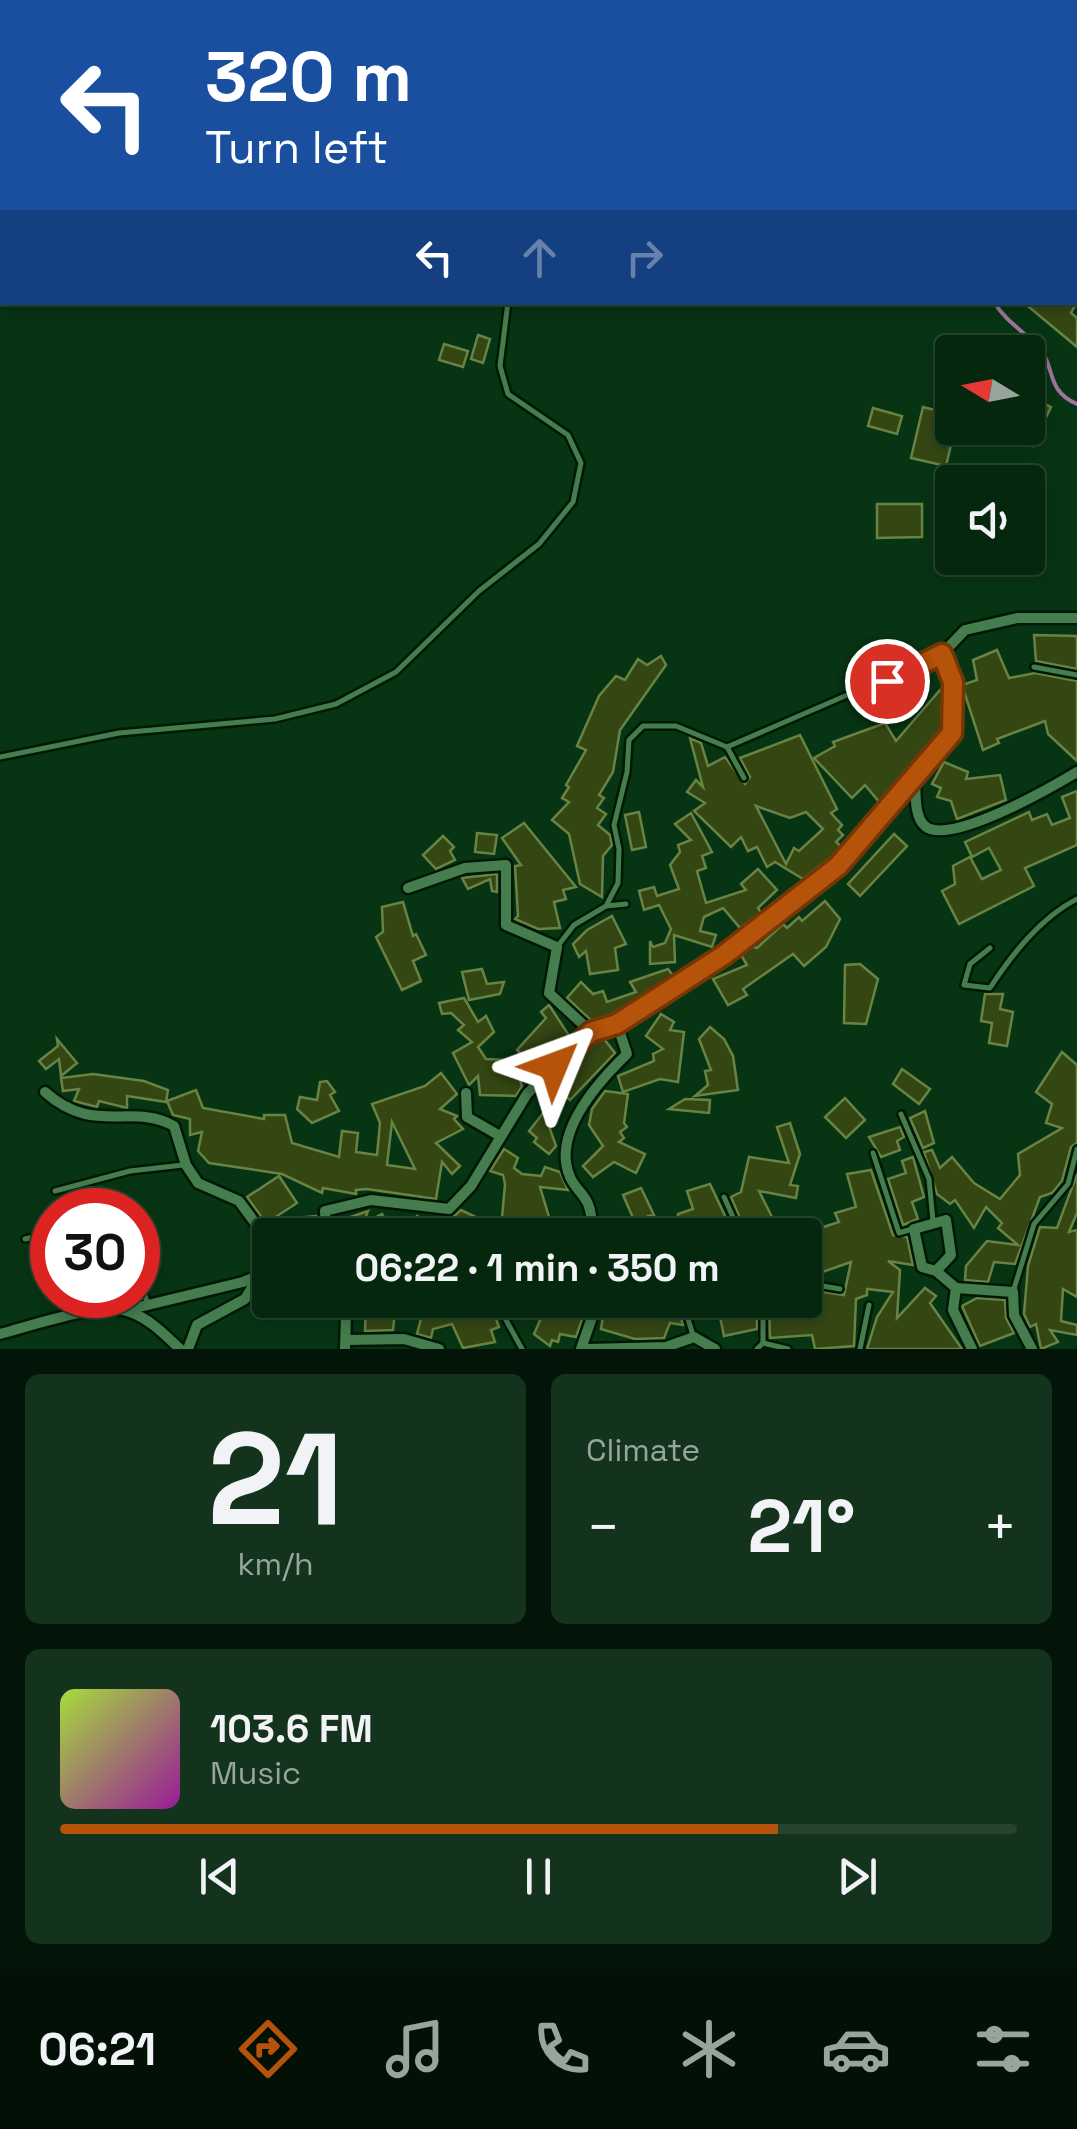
<!DOCTYPE html>
<html lang="en">
<head>
<meta charset="utf-8">
<style>
	:root { --surface:#05270e; --page:#13331c; --text:#f1f3f6; --muted:#97a59e; --line:#26442e; --accent:#b45309 }
	body { margin:0; font-family:"Space Grotesk",sans-serif; background:var(--page); color:var(--text); height:100vh; display:flex; flex-direction:column; font-size:38px; white-space:nowrap }
	* { box-sizing:border-box; margin:0 }
	p { font-size:32px; color:var(--muted) }
	.icon { flex:none; width:55px; height:55px; fill:none; stroke:currentColor; stroke-width:2; stroke-linecap:round; stroke-linejoin:round }
	.map { position:relative; height:1349px; overflow:hidden }
	.drawer { display:flex; flex-direction:column; gap:25px; padding:25px; background:#031508; flex:1 }
	.drawer>* { flex:none }
	.top-card { position:absolute; left:0px; top:0px; width:1078px; height:305px; box-shadow:0 5px 15px #0003,0 0 0 2px var(--line); background:#1a4fa0; color:#fff; overflow:hidden }
	.needle { width:65px; rotate:280deg }
	.buttons { position:absolute; left:935px; top:335px; display:grid; gap:20px }
	.buttons a { display:grid; place-items:center; width:110px; height:110px; border-radius:10px; background:var(--surface); box-shadow:0 5px 15px #0003,0 0 0 2px var(--line); font-size:50px }
	.speed { position:absolute; left:30px; top:1188px; display:flex; gap:20px; font-size:50px; font-weight:700; text-align:center }
	.speed>* { display:grid; place-content:center; width:130px; height:130px; border-radius:50%; background:var(--surface); box-shadow:0 5px 15px #0003,0 0 0 2px var(--line); line-height:1 }
	.speed .limit { border:15px solid #d22; background:#fff; color:#111 }
	.pin { position:absolute; display:grid; place-items:center; width:85px; height:85px; color:#fff; margin:-42px; border:5px solid #fff; border-radius:50%; box-shadow:0 2px 10px #0007 }
	.me { position:absolute; width:110px; margin:-55px; rotate:46deg; stroke-linejoin:round; filter:drop-shadow(0 0 8px #0008) }
	.turn { display:flex; align-items:center; gap:35px; height:210px; padding:0 40px; font-size:45px }
	.turn .icon { width:130px; height:130px; stroke-width:2.5 }
	.turn b { display:block; font-size:70px; line-height:85px }
	.lanes { display:flex; align-items:center; height:95px; padding:0 40px; background:#0003; justify-content:center; gap:50px; direction:ltr }
	.lanes .off { opacity:.35 }
	.big { font-size:75px; font-weight:700; line-height:1.1 }
	.drawer .card { flex:1; display:flex; flex-direction:column; justify-content:center; gap:15px; min-width:0; padding:0 35px; border-radius:15px; background:var(--page) }
	.drawer .dial { align-items:center; gap:0 }
	.dial b { font-size:130px; line-height:1 }
	.song { display:flex; align-items:center; gap:30px }
	.cover { width:120px; height:120px; border-radius:15px; background:linear-gradient(135deg,hsl(80 70% 55%),hsl(300 70% 35%)) }
	.played { height:10px; border-radius:5px; background:linear-gradient(90deg,var(--accent) 75%,var(--line) 75%) }
	.keys { display:flex; justify-content:space-around; direction:ltr }
	.heat { display:flex; justify-content:space-between; align-items:center; font-size:55px; direction:ltr }
	.drawer .tiles { flex:1; display:grid; gap:25px; grid-template-columns:1fr 1fr }
	.card:last-child { grid-column:span 2 }
	.trip { position:absolute; left:252px; top:1218px; width:570px; height:100px; border-radius:10px; background:var(--surface); box-shadow:0 5px 15px #0003,0 0 0 2px var(--line); font-weight:700; line-height:100px; text-align:center }
	.menu { display:flex; height:160px; justify-content:space-around; align-items:center; background:#021006; color:var(--muted) }
	.menu .icon { width:70px; height:70px }
	.menu .active { color:var(--accent) }
	.menu b { font-size:45px; color:var(--text) }
	.map>svg:first-child { display:block }
</style>
</head>
<body>
<div class="map">
<svg width="1077" height="1349" viewBox="0 0 1077 1349">
	<rect width="100%" height="100%" fill="#073413"/>
	<g fill="none" stroke-linecap="round" stroke-linejoin="round">
		<path stroke="#9d749e" stroke-width="4" d="M994 302C1006 322 1024 331 1039 348 1056 367 1045 390 1077 404"/>
	</g>
	<g fill="#344713" stroke="#688344" stroke-width="2.5" fill-rule="evenodd">
		<path d="M1023 302H1077L1071 313 1077 318V347Z"/>
		<path d="M478 335 490 339 483 363 471 359Z"/>
		<path d="M444 344 468 351 463 367 439 360Z"/>
		<path d="M1028 396 1051 407 1032 446 995 428H1028Z"/>
		<path d="M952 397 955 428 946 466 911 458 923 407 943 412Z"/>
		<path d="M873 408 902 416 897 434 868 426Z"/>
		<path d="M877 504H922V537L877 538Z"/>
		<path d="M1034 635 1077 636V669L1036 661Z"/>
		<path d="M997 650 1009 678 1035 673 1077 681V761L1048 734 1045 721 997 739 999 743 983 750 962 685 977 680 973 660Z"/>
		<path d="M661 656 666 665 620 730 613 772 599 795 604 798 597 808 606 814 598 825 610 835 612 845 603 856 602 897 580 884 569 834 552 820 569 802 562 798 569 787 566 785 586 750 577 746 599 696 616 676 625 680 638 659 647 665Z"/>
		<path d="M940 690 944 692 943 730 880 803 865 785 852 798 814 758 835 746 833 742 885 723 896 741Z"/>
		<path d="M800 735 837 809 831 813 842 825 838 830 843 835 836 842 843 848 803 879 775 862 767 867 757 847 748 851 741 837 731 847 694 811 705 803 687 792 696 780 703 787 690 738 701 743 708 766 725 757 745 784 750 777 740 758ZM756 806 790 818 806 812 823 829 799 851 794 848 786 864Z"/>
		<path d="M944 762 968 772 966 779 1000 775 1006 800 957 819 951 801 937 797 941 788 932 784Z"/>
		<path d="M1077 791V845L1025 868 1034 886 959 924 942 891 955 884 953 866 970 857 982 879 1001 870 989 848 972 857 965 842 1029 812 1032 820 1047 814 1052 825 1070 818 1062 797Z"/>
		<path d="M639 812 646 847 632 850 625 815Z"/>
		<path d="M691 813 712 852 702 856 706 868 697 871 706 903 746 890 741 884 758 869 777 890 758 908 761 913 740 928 723 908 704 917 700 931 716 935 712 947 674 935 675 962 650 964V941L653 947 665 943 671 929 659 905 644 910 639 891 654 887 657 896 679 889 670 865 680 852 678 845 691 840 675 824Z"/>
		<path d="M524 823 576 887 563 890 566 899 554 902 560 928 538 929 515 919 518 916 515 866 521 865 502 838Z"/>
		<path d="M477 833 497 835 494 854 475 852Z"/>
		<path d="M894 834 907 846 860 896 848 884Z"/>
		<path d="M443 836 454 847 450 851 455 860 436 869 423 855Z"/>
		<path d="M497 874V892L492 891 490 879 468 889 462 878Z"/>
		<path d="M825 901 840 919 826 947 804 966 793 954 743 989 747 995 728 1005 713 979 747 965 741 955 751 946 757 948 783 924 787 928 799 917 802 921Z"/>
		<path d="M403 902 413 936 416 934 426 955 413 961 421 981 402 990 376 937 383 932 382 907Z"/>
		<path d="M612 916 626 944 615 948 618 970 590 974 586 951 579 957 573 944 587 930Z"/>
		<path d="M860 964 878 979 866 1024 844 1023 845 965Z"/>
		<path d="M482 969 487 984 504 982 500 994 469 1000 462 972Z"/>
		<path d="M668 969 674 977 595 1024 567 998 581 982 593 994 603 991 607 1002 636 992 630 982Z"/>
		<path d="M985 994H1003L1000 1009 1013 1012 1007 1046 989 1043 992 1023 981 1021Z"/>
		<path d="M464 998 478 1022 486 1016 494 1032 478 1047 486 1059 513 1060 522 1086 516 1096 480 1095 478 1076 469 1085 453 1053 472 1042 458 1030 464 1025 451 1013 442 1014 439 1003Z"/>
		<path d="M549 1005 570 1037 538 1071 517 1050 546 1018 541 1012Z"/>
		<path d="M661 1014 674 1022 670 1030 684 1032 678 1082 660 1079 623 1092 618 1076 654 1061 653 1054 663 1049 646 1036Z"/>
		<path d="M710 1027 724 1039 733 1056 738 1090 695 1096 708 1085 705 1071 711 1070 699 1039Z"/>
		<path d="M57 1039 77 1063 61 1076 59 1059 46 1069 39 1061 58 1046Z"/>
		<path d="M604 1039 615 1053 570 1100 550 1083 587 1045Z"/>
		<path d="M1062 1052 1077 1065V1143L1071 1147 1062 1181 1052 1193 1040 1197 1015 1264 994 1262 988 1282 965 1280 966 1266 987 1241 1018 1245 998 1228 1002 1223 986 1207 974 1228 955 1200 950 1204 937 1194 924 1152 932 1150 940 1168 952 1157 974 1183 1000 1199 1020 1175 1018 1154 1062 1128 1046 1123 1052 1104 1036 1092Z"/>
		<path d="M902 1069 930 1089 919 1104 893 1084Z"/>
		<path d="M441 1073 457 1094 440 1109 457 1116 454 1119 463 1129 436 1143 460 1166 452 1174 442 1162 436 1199 367 1189 356 1190V1194L323 1188 322 1193 282 1174 209 1163 198 1151 202 1132 190 1135V1119L173 1115 167 1101 196 1090 203 1108 264 1119V1115H285L292 1143 339 1157 342 1131 358 1133 356 1152 377 1155 380 1123 372 1104 425 1086ZM392 1122 415 1169 387 1165Z"/>
		<path d="M93 1074 144 1081 168 1090 166 1102 127 1096V1108L99 1101 97 1107 74 1101 79 1089 63 1091 61 1078Z"/>
		<path d="M327 1081 335 1092 330 1095 339 1111 312 1123 297 1109 300 1097 317 1100 320 1082Z"/>
		<path d="M605 1091 628 1094 624 1123 627 1127 620 1132 624 1138 619 1142 645 1154 636 1173 614 1162 593 1177 583 1166 603 1146 589 1125 592 1109Z"/>
		<path d="M845 1098 865 1120 846 1138 825 1117Z"/>
		<path d="M685 1099 710 1100 709 1113 669 1109Z"/>
		<path d="M925 1111 934 1143 923 1148 910 1118Z"/>
		<path d="M544 1112 556 1146 549 1154 534 1142 537 1138 529 1131Z"/>
		<path d="M790 1123 800 1154 790 1185 798 1186 796 1198 759 1191 781 1235H747L731 1197 741 1192 749 1157 789 1163 777 1127Z"/>
		<path d="M900 1127 904 1137 897 1141 900 1150 881 1157 869 1137Z"/>
		<path d="M504 1149 518 1158 514 1168 522 1174 541 1176 545 1167 560 1172 568 1190 540 1187 552 1227 537 1235H471L472 1228 452 1218 461 1210 501 1229 505 1184 503 1175 490 1171Z"/>
		<path d="M913 1157 924 1197 912 1202 918 1219 903 1225 888 1179 906 1173 902 1161Z"/>
		<path d="M871 1170 893 1235 907 1237 913 1265 888 1261 900 1270 897 1318 925 1288 936 1296 930 1303 962 1349H867L877 1317 893 1292 867 1289V1295L856 1299 854 1346 815 1349 812 1335 770 1338 769 1301 805 1300V1289L844 1295 851 1262 814 1275 805 1254V1233L839 1222 835 1213 856 1207 847 1174Z"/>
		<path d="M1077 1174V1213L1069 1232 1077 1230V1297L1063 1289 1061 1321 1077 1325V1335L1050 1330 1058 1342 1041 1349 1036 1324 1030 1327 1024 1314 1028 1266 1040 1227 1057 1228Z"/>
		<path d="M279 1176 297 1203 271 1220 316 1216 317 1235H298L296 1218 273 1233 247 1197Z"/>
		<path d="M710 1184 734 1235H678V1214L693 1209 687 1191Z"/>
		<path d="M641 1188 654 1215 648 1216 652 1235H629L627 1222 634 1220 623 1195Z"/>
		<path d="M368 1211 363 1224 382 1214 387 1223 395 1219 403 1235 417 1216 446 1235H336V1222Z"/>
		<path d="M977 1298 1005 1300 1006 1318 1014 1333 980 1346 962 1306Z"/>
		<path d="M366 1300H489L499 1327 491 1330 495 1342 463 1348 452 1324 433 1329 431 1338 417 1334 423 1311 396 1303 393 1330 365 1331Z"/>
		<path d="M510 1300H589L576 1337 560 1334 558 1342 552 1340 550 1346 534 1334 541 1318Z"/>
		<path d="M629 1300H676L683 1325 670 1323 664 1338 635 1339 601 1329 604 1309 629 1316Z"/>
		<path d="M752 1300 757 1303V1329L724 1336 718 1307Z"/>
	</g>
	<g fill="none" stroke-linecap="round" stroke-linejoin="round">
		<g stroke="#001904" stroke-width="10">
			<g id="service">
				<path d="M1075 214 1077 212"/>
				<path d="M1034 667 1077 675"/>
				<path d="M0 757 119 733 275 719 336 704 396 672 479 591 539 544 573 502 581 463 568 435 508 394 500 366 508 302"/>
				<path d="M744 778 727 747 942 654"/>
				<path d="M606 906 626 904"/>
				<path d="M557 947 574 925 606 906 618 883 619 849 614 825 627 772 629 740 643 726H676L727 747"/>
				<path d="M990 948 970 964 964 985 990 988C1012 954 1040 918 1077 899"/>
				<path d="M901 1114 929 1179 933 1221"/>
				<path d="M873 1153 899 1233 912 1229"/>
				<path d="M55 1191 130 1171 183 1165"/>
				<path d="M724 1197 741 1235"/>
				<path d="M543 1235 592 1226"/>
				<path d="M25 1239 52 1233"/>
				<path d="M138 1272 147 1302"/>
				<path d="M805 1283 840 1289"/>
				<path d="M1013 1292 1034 1224 1068 1184 1077 1149"/>
				<path d="M495 1300 522 1349"/>
				<path d="M682 1300 693 1335"/>
				<path d="M763 1343V1300"/>
				<path d="M757 1349 763 1343 788 1349"/>
				<path d="M860 1349 869 1305"/>
			</g>
		</g>
		<g stroke="#001904" stroke-width="15">
			<g id="minor">
				<path d="M621 0 622 2"/>
				<path d="M1075 272 1077 274"/>
				<path d="M915 780C916 793 914 817 925 826 948 847 1052 787 1077 772"/>
				<path d="M408 888 465 868 506 865V925L557 947 549 993 591 1032"/>
				<path d="M45 1092C94 1136 131 1102 174 1126L186 1165 198 1183 239 1201 270 1243"/>
				<path d="M466 1093 467 1117 500 1136"/>
				<path d="M326 1235 325 1211 371 1200 449 1209 471 1186 527 1094 582 1038 617 1024 724 955 838 867 915 780 952 733 953 681 942 654 965 630 1017 618H1077"/>
				<path d="M593 1235C592 1225 592 1213 588 1204 584 1194 574 1187 570 1177 551 1133 599 1081 627 1054L617 1024"/>
				<path d="M936 1271 951 1255 946 1220 914 1229 922 1267 936 1271 956 1288 953 1310 972 1349"/>
				<path d="M956 1288 1013 1292 1014 1315 1032 1349"/>
				<path d="M340 1300 346 1314 345 1349"/>
				<path d="M127 1310 243 1282 270 1271"/>
				<path d="M0 1334C31 1326 101 1301 130 1312 150 1319 165 1335 180 1349"/>
				<path d="M346 1340 404 1339 439 1349"/>
				<path d="M188 1349 197 1325 245 1299 270 1258"/>
				<path d="M581 1349 598 1300"/>
				<path d="M588 1349 666 1347 694 1337 715 1349"/>
			</g>
		</g>
		<use href="#service" stroke="#457d4e" stroke-width="5"/>
		<use href="#minor" stroke="#457d4e" stroke-width="10"/>
	</g>
	<g fill="none" stroke-linecap="round" stroke-linejoin="round">
		<g stroke="#753606" stroke-width="25">
			<path id="route" d="M554 1066 591 1032 617 1024 724 955 838 866 952 733 953 682 942 654 887 681"/>
		</g>
		<use href="#route" stroke="#b45309" stroke-width="18"/>
	</g>
</svg>
<div class="buttons">
<a><svg class="needle" viewBox="-14 -14 28 28"><path d="M0-13l5 13h-10z" fill="#e53935"/><path d="M0 13l5-13h-10z" fill="#97a59e"/></svg></a>
<a><svg class="icon" aria-label="sound" viewBox="0 0 24 24"><path d="M4 9h4l5-4v14l-5-4H4zM17 9q2 3 0 6"/></svg></a>
</div>
<div class="speed"><div class="limit">30</div></div>
<div class="pin" style="left:887px;top:681px;background:#d93025"><svg class="icon" aria-label="arrive" viewBox="0 0 24 24"><path d="M6 21V4h12l-3 4 3 4H6"/></svg></div>
<svg class="me" style="left:554px;top:1066px" viewBox="-20 -20 40 40"><path d="M0-17L14 15 0 8-14 15z" fill="#b45309" stroke="#fff" stroke-width="4"/></svg>
<div class="trip">06:22 · 1 min · 350 m</div>
<div class="top-card">
<div class="turn"><svg class="icon" aria-label="left" viewBox="0 0 24 24"><path d="M17 20v-9H6M10 6l-5 5 5 5"/></svg><div><b>320 m</b>Turn left</div></div>
<div class="lanes"><svg class="icon" aria-label="left" viewBox="0 0 24 24"><path d="M17 20v-9H6M10 6l-5 5 5 5"/></svg><svg class="icon off" aria-label="ahead" viewBox="0 0 24 24"><path d="M12 20V5M6 11l6-6 6 6"/></svg><svg class="icon off" aria-label="right" viewBox="0 0 24 24"><path d="M7 20v-9h11M14 6l5 5-5 5"/></svg></div>
</div>
</div>
<section class="drawer">
<div class="tiles">
<div class="card dial"><b>21</b><p>km/h</p></div>
<div class="card"><p>Climate</p>
<div class="heat"><a>−</a><b class="big">21°</b><a>+</a></div>
</div>
<div class="card">
<div class="song"><i class="cover"></i><div><b>103.6 FM</b><p>Music</p></div></div>
<div class="played"></div>
<div class="keys"><svg class="icon" aria-label="previous" viewBox="0 0 24 24"><path d="M18 5L8 12l10 7zM5 5v14"/></svg><svg class="icon" aria-label="pause" viewBox="0 0 24 24"><path d="M8 5v14M16 5v14"/></svg><svg class="icon" aria-label="next" viewBox="0 0 24 24"><path d="M6 5l10 7-10 7zM19 5v14"/></svg></div>
</div>
</div>
</section>
<nav class="menu">
<b>06:21</b>
<svg class="icon active" aria-label="directions" viewBox="0 0 24 24"><path d="M12 3l9 9-9 9-9-9zM9 14v-3h6M13 9l2 2-2 2"/></svg>
<svg class="icon" aria-label="music" viewBox="0 0 24 24"><path d="M9 18V5l10-2v13"/><circle cx="6" cy="18" r="3"/><circle cx="16" cy="16" r="3"/></svg>
<svg class="icon" aria-label="phone" viewBox="0 0 24 24"><path d="M5 4h4l2 5-3 2q2 4 5 5l2-3 5 2v4C11 20 4 13 5 4z"/></svg>
<svg class="icon" aria-label="climate" viewBox="0 0 24 24"><path d="M12 3v18M4 7l16 10M4 17L20 7"/></svg>
<svg class="icon" aria-label="car" viewBox="0 0 24 24"><path d="M5 17H2v-5l4-1 3-4h7l3 4 3 1v5h-3M9 17h6M6 11h13"/><circle cx="7" cy="17" r="2"/><circle cx="17" cy="17" r="2"/></svg>
<svg class="icon" aria-label="filters" viewBox="0 0 24 24"><path d="M4 7h16M4 17h16"/><circle cx="9" cy="7" r="2"/><circle cx="15" cy="17" r="2"/></svg>
</nav>
</body>
</html>
